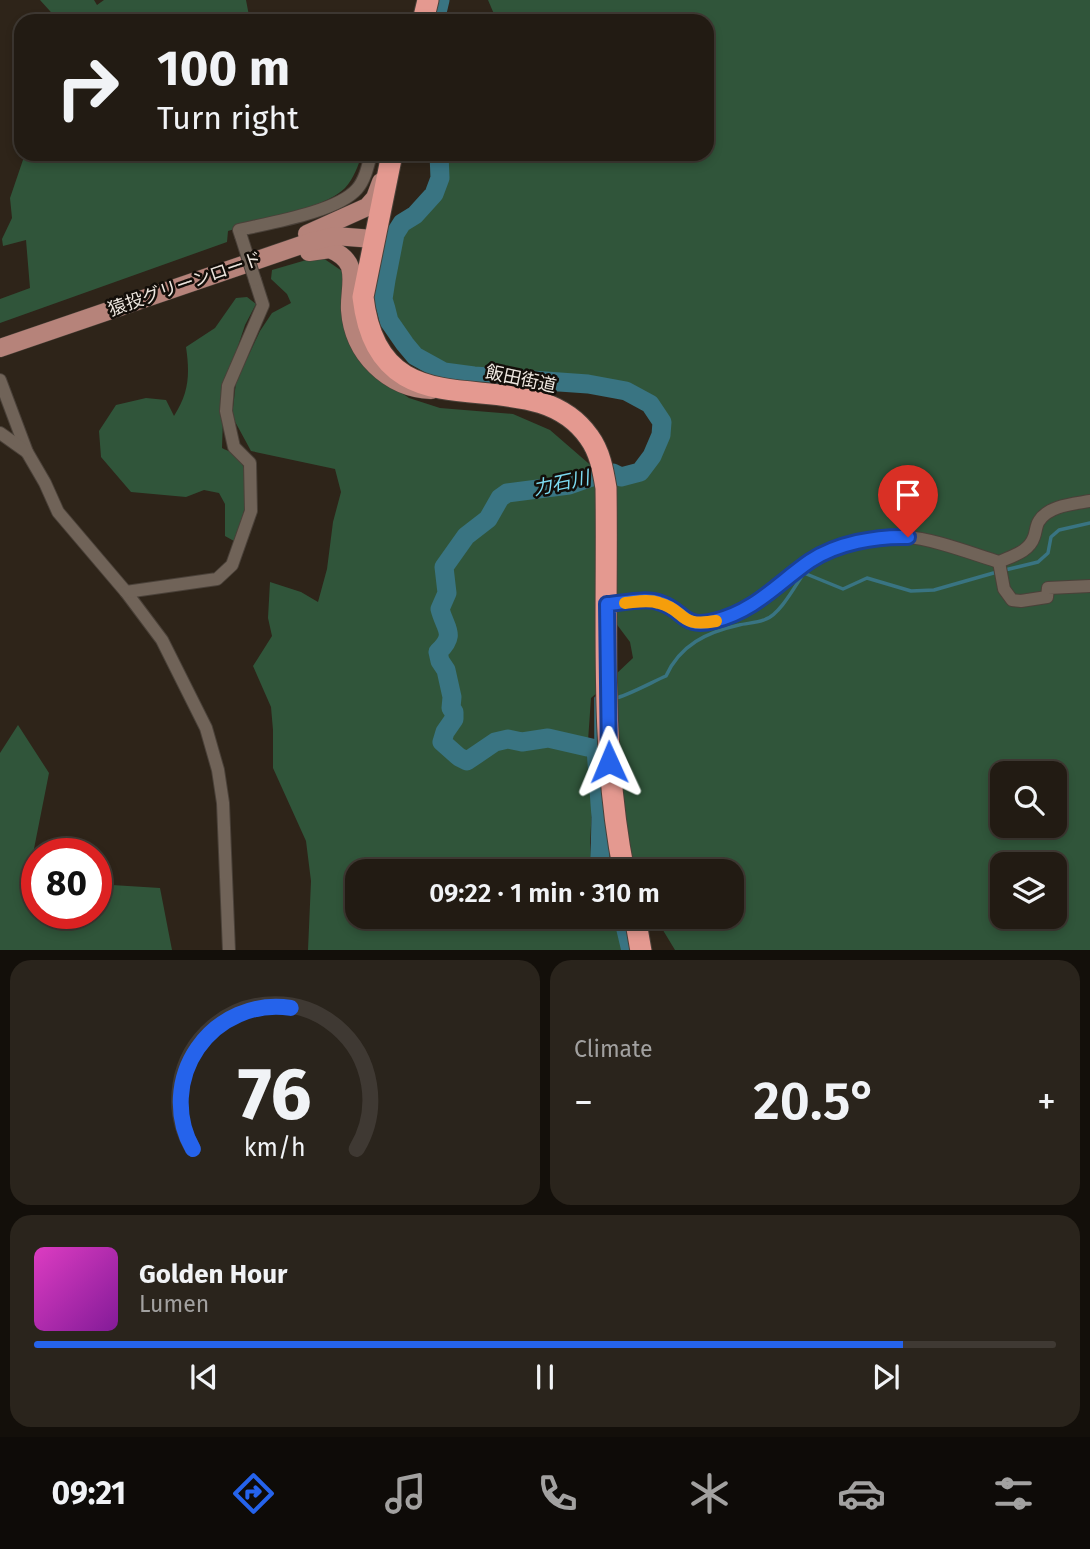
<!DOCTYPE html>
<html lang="en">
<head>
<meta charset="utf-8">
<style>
	:root { --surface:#221b13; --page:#2a241c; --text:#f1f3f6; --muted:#a2a1a0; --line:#3f3933; --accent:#2563eb }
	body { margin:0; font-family:"Fira Sans","Noto Sans JP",sans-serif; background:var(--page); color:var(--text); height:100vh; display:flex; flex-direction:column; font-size:26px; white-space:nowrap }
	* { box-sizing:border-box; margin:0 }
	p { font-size:23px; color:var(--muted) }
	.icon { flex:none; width:38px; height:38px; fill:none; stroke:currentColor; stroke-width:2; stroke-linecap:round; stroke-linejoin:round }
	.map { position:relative; height:950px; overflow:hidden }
	.details { display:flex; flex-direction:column; gap:10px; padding:10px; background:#130f0a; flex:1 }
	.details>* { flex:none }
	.hud { position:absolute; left:14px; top:14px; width:700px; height:147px; border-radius:21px; box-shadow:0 4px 10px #0003,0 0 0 2px var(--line); background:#221b13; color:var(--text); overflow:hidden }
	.controls { position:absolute; left:990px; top:761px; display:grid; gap:14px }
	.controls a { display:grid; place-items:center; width:77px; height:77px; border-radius:14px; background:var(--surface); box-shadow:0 4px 10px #0003,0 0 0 2px var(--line); font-size:35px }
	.speed { position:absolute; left:21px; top:838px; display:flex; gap:14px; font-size:35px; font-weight:700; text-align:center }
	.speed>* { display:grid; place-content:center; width:91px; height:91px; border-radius:50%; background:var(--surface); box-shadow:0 4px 10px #0003,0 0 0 2px var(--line); line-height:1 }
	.speed .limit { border:10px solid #d22; background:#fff; color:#111 }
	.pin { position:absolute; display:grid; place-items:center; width:60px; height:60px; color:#fff; margin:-72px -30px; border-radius:50% 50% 50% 0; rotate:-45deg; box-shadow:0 0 7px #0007 }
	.pin .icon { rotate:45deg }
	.me { position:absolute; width:77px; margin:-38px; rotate:359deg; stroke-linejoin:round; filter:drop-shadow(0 0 5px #0008) }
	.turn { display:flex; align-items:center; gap:24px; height:147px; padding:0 28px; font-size:32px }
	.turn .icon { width:91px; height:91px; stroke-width:2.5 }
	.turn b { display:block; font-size:49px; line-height:60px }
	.big { font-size:52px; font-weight:600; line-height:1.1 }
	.details .tile { flex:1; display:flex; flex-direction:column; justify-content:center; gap:10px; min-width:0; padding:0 24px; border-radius:21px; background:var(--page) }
	.details .dial { align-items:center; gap:0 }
	.dial svg { height:182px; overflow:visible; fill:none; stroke:var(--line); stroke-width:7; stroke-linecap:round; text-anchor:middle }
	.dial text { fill:var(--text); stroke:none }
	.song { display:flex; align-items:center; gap:21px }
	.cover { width:84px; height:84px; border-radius:10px; background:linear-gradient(135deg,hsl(310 70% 55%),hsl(290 70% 35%)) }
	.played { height:7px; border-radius:4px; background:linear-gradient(90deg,var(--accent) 85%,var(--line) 85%) }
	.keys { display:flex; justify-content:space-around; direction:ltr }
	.heat { display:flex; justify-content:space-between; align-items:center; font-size:38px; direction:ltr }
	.details .tiles { flex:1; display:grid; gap:10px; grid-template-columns:1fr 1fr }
	.tile:last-child { grid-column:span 2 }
	.trip { position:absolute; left:345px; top:859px; width:399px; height:70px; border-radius:21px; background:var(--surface); box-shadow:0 4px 10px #0003,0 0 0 2px var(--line); font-weight:600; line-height:70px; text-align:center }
	.tab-bar { display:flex; height:112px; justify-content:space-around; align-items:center; background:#0e0b08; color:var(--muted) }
	.tab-bar .icon { width:49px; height:49px }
	.tab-bar .on { color:var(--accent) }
	.tab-bar b { font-size:32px; color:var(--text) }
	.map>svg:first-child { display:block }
</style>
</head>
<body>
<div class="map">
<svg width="1090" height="951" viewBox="0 0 1090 951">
	<rect width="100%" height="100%" fill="#2e2419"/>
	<g fill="#30553a" fill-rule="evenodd">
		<path d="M40 0H94L97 5 104 0H246L250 21H59Z"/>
		<path d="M488 0H1090V950H675L655 917H732V872L635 871 619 784 615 675 633 658 630 642 615 622 614 483 638 475 646 469 666 436 664 418 653 402 634 388 592 380 483 371 463 372 435 365 421 355 407 341 393 313 388 299V281L392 253 402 232 436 203 447 171 443 154H707V21H497ZM1003 774H1055V826H1003ZM1003 864H1055V917H1003Z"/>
		<path d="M25 154H362C358 166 354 178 345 188 326 208 256 222 228 231L227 242 0 323V299L30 288 26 240 3 246 2 239 12 218 10 198Z"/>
		<path d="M320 256 345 273 383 380 409 398 440 408 513 414 550 430 595 469 600 490 598 692 591 698 588 741 582 747 592 767V808L590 843 592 871 357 872V917H614L625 950H308L311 881 306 841 273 768V730L271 707 253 666 272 636 268 618 270 582 301 592 318 602 327 569 333 522 341 492 335 469 251 451 232 416 236 382 260 331 272 313 291 303 287 294 271 279 272 270Z"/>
		<path d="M247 297 256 304 245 325 224 388 222 448C228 451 237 454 240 460 255 485 243 517 234 541L225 536V504L219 493 204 490 186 497 131 492 101 457 99 431 116 405 146 398 166 400 174 416C189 393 190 374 186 347L215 328 236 298Z"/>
		<path d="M18 725 49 773 28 879 37 880V914H96V884L160 888 172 950H0V753Z"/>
	</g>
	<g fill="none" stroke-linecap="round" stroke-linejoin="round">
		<g stroke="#397482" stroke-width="3.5">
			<path d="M1005 570 1038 562 1048 553 1051 537 1059 530 1090 523"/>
			<path d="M615 698C625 697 654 681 666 676 680 645 707 632 739 625 747 623 758 623 766 619 780 614 795 586 804 573L843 589 867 578 911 591 934 590 997 572"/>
			<path d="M596 749V698H601"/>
		</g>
		<g stroke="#397482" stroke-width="19">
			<path d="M435 21 440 0"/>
			<path d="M439 154 440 178 434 194 415 215 402 223 395 234 386 280 383 299 386 309 389 321 405 344 415 356 444 372 474 376 588 384 626 391 650 404 662 422 661 435 652 456 640 472 621 477 613 473 600 474 569 485 507 493 500 498 488 519 466 536 444 567 447 593 440 609C445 629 457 634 438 652L440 661 446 670 452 697 451 708 454 712V719L445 732 442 742 459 757 467 761 495 742 508 739 522 742 548 738 596 749 601 817 600 857 602 872"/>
			<path d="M623 917 631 951"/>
		</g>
		<g stroke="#4a4139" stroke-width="14">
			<g id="street">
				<path d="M241 236 239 230C269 223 337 212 357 189 365 180 368 166 371 154"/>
				<path d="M0 380 27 452 45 483 58 512 126 592 162 640 206 728 218 770 223 803 229 951"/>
				<path d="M0 433 27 452"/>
				<path d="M999 562 1004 589 1012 600 1021 601 1047 597 1048 588 1090 586"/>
				<path d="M126 592 217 579 232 565 251 511 250 463 234 447 226 411 228 386 263 305 255 280"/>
				<path d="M607 604C624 603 645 597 661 603 684 611 682 628 714 621 751 613 779 584 808 562 819 554 835 549 848 545 866 540 886 535 906 537 931 538 973 554 999 562 1012 556 1029 552 1034 537 1036 532 1036 525 1039 521 1049 505 1074 504 1090 501"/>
			</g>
		</g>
		<g stroke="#4a4139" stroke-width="19">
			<g id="primary">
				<path d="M307 234 367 207 375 198 381 182"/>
				<path d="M309 252 330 249C339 253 347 258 350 267 354 280 349 296 350 310 353 354 388 388 431 390"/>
				<path d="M0 348 310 242 335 236 373 239"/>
			</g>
		</g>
		<g stroke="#4a4139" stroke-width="23">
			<g id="highway">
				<path d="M423 21 428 0"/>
				<path d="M392 154 363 297C380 447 529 351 589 437 600 452 603 470 606 488 608 614 599 747 624 872"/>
				<path d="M635 917 641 951"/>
			</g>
		</g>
		<use href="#street" stroke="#706358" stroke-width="12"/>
		<use href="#primary" stroke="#b6837a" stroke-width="18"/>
		<use href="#highway" stroke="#e49990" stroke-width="21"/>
		<g stroke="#4a4139" stroke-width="14" stroke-linecap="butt">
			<path id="street-bridge" d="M241 236 255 280"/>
		</g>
		<use href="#street-bridge" stroke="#706358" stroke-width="12"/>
	</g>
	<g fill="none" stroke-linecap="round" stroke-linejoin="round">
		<g stroke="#184099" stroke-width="18">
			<path id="route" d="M609 762 607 604C624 603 645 597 661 603 685 611 683 629 714 621 755 611 778 583 810 561 837 543 876 536 908 537"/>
		</g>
		<use href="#route" stroke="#2563eb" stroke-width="12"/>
		<path stroke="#f59e0b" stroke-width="12" d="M625 603C636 602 648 599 659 603 687 610 677 628 716 621"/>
	</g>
	<g text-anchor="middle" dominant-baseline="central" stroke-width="5" stroke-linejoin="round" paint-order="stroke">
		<g font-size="18" fill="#ede6df" stroke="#130e09">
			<text transform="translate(185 284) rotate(-19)">猿投グリーンロード</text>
			<text transform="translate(521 379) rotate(12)">飯田街道</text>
		</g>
		<g font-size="19" font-style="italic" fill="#7cdaf1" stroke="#130e09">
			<text transform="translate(561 483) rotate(-12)">力石川</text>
		</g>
	</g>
</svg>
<div class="controls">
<a><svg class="icon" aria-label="search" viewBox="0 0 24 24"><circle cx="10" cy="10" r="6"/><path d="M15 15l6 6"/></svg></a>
<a><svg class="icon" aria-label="layers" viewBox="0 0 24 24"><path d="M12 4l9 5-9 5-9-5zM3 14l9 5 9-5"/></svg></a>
</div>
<div class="speed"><div class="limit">80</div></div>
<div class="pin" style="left:908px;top:537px;background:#d93025"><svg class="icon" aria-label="arrive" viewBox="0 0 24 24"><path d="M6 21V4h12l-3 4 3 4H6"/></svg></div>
<svg class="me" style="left:609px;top:762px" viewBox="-20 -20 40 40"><path d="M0-17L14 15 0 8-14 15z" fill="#2563eb" stroke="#fff" stroke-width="4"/></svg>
<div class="trip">09:22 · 1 min · 310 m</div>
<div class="hud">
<div class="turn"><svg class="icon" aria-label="right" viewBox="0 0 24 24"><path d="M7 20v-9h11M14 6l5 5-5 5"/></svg><div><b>100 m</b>Turn right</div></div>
</div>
</div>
<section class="details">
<div class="tiles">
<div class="tile dial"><svg viewBox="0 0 100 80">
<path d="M14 69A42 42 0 1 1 86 69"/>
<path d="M14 69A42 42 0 0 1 57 7" stroke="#2563eb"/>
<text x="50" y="56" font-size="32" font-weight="700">76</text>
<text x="50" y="72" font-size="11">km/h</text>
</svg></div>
<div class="tile"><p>Climate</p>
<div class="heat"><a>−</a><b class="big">20.5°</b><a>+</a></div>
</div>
<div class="tile">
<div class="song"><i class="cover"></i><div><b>Golden Hour</b><p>Lumen</p></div></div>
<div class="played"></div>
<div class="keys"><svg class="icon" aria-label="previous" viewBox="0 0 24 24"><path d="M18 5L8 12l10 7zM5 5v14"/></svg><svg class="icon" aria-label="pause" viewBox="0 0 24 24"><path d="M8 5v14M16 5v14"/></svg><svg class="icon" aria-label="next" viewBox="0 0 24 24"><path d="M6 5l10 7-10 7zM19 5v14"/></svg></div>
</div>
</div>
</section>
<nav class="tab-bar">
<b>09:21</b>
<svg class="icon on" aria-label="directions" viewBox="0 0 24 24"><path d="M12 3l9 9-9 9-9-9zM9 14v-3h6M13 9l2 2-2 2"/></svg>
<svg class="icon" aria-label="music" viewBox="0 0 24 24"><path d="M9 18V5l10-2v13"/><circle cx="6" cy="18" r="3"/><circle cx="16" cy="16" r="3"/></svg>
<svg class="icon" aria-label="phone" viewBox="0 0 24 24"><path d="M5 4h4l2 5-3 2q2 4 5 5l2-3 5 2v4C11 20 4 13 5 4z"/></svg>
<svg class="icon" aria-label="climate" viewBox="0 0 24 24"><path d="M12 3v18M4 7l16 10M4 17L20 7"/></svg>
<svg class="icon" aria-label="car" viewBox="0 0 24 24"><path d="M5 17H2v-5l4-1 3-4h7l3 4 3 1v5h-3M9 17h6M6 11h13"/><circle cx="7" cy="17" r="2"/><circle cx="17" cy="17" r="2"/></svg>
<svg class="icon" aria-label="filters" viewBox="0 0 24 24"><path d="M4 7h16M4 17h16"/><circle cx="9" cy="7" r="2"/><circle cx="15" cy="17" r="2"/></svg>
</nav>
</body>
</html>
